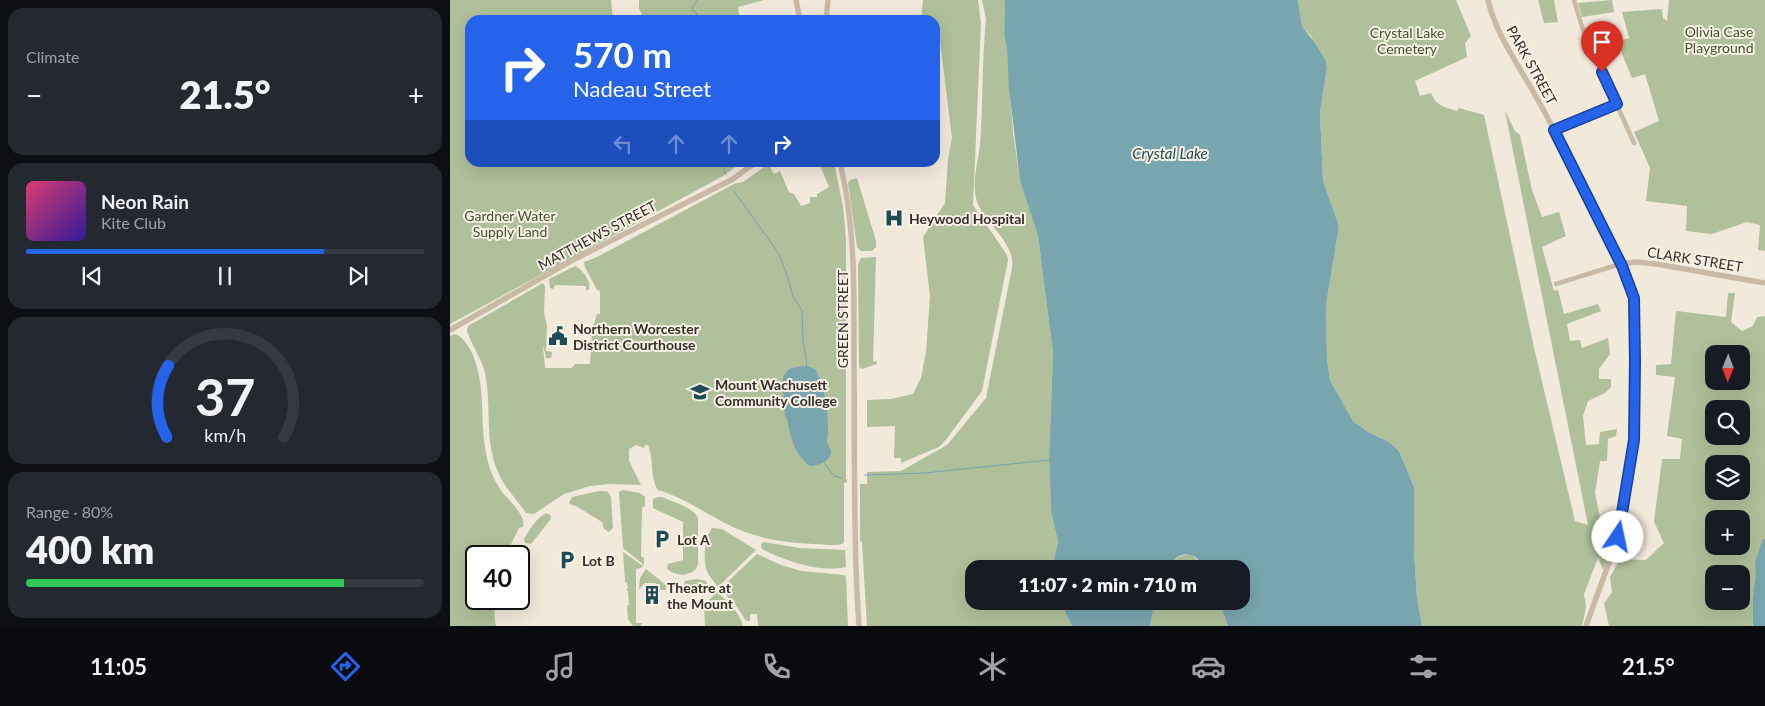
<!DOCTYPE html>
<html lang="en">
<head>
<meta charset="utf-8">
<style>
	:root { --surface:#171b24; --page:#242831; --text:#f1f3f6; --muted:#9ea1a6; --line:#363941; --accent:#2563eb }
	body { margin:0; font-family:Lato,sans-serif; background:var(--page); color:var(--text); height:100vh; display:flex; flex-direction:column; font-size:19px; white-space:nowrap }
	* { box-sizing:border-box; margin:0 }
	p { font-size:16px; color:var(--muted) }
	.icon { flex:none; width:28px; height:28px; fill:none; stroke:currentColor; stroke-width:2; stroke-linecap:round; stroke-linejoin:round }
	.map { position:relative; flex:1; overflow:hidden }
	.side { display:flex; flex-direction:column; gap:8px; padding:8px; background:#0d0f14; width:450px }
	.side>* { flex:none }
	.guide { position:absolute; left:15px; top:15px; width:475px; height:152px; border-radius:15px; box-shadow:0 5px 20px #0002; background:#2563eb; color:#fff; overflow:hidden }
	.needle { width:32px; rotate:181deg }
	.controls { position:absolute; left:1255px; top:345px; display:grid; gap:10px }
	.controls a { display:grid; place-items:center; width:45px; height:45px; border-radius:10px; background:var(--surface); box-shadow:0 5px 20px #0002; font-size:25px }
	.speed { position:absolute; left:15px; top:545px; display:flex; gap:10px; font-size:25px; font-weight:700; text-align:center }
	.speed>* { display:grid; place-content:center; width:65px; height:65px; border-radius:50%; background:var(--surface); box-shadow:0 5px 20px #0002; line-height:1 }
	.speed .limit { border:2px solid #111; border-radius:8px; background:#fff; color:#111 }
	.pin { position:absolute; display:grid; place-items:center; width:42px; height:42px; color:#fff; margin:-51px -21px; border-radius:50% 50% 50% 0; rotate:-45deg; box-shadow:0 0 5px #0007 }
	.pin .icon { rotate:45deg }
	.me { position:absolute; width:55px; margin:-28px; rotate:11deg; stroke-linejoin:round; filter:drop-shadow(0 0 4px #0008) }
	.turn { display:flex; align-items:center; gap:18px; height:105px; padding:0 25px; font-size:22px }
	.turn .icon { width:65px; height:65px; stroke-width:2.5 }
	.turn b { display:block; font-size:35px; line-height:42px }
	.lanes { display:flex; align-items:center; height:48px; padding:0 25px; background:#0003; justify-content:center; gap:25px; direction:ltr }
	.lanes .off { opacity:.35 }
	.big { font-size:38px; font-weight:800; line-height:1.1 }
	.side .card { flex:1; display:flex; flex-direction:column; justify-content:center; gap:8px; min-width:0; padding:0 18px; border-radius:15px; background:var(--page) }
	.side .dial { align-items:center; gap:0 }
	.dial svg { height:130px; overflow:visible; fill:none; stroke:var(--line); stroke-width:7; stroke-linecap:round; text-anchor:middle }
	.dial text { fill:var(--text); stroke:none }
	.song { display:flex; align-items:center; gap:15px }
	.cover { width:60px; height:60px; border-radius:8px; background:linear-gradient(135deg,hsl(340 70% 55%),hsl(250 70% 35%)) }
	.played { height:5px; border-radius:2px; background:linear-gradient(90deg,var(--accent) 75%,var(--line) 75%) }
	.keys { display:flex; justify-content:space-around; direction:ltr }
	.heat { display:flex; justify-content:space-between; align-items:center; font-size:28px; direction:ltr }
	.charge { height:8px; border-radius:4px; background:linear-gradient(90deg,#34c759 80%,var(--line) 0) }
	.trip { position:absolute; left:515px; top:560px; width:285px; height:50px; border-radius:15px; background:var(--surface); box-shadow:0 5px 20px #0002; font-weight:800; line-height:50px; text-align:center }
	.tabs { display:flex; height:80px; justify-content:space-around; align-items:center; background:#090b0e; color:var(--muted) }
	.tabs .icon { width:35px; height:35px }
	.tabs .active { color:var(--accent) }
	.tabs b { font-size:22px; color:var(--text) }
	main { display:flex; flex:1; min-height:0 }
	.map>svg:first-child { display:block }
</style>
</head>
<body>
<main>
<section class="side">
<div class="card"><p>Climate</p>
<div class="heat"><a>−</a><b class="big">21.5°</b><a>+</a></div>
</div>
<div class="card">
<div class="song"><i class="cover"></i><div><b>Neon Rain</b><p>Kite Club</p></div></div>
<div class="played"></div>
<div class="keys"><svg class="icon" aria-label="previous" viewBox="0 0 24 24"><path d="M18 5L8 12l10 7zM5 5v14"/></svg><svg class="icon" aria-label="pause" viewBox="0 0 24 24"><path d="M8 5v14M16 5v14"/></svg><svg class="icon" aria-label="next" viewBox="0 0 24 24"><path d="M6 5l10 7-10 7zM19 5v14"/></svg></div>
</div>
<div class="card dial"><svg viewBox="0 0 100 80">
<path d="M14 69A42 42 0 1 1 86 69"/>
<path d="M14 69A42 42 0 0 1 15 25" stroke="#2563eb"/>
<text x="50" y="56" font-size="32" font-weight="700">37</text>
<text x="50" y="72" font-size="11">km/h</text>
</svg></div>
<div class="card"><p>Range · 80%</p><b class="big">400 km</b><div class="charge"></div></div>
</section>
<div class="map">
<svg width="1315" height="626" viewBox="0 0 1315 626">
	<rect width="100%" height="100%" fill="#f1e9da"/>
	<g fill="#afc09a" fill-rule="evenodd">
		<path d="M0 0H161L163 20H20V162L291 163 273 176 0 324Z"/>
		<path d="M189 0H314L288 7 290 20H194L189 8Z"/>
		<path d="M473 0H528L531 23 523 205 557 255 558 260 532 391 495 441 489 447 451 463V458H444L445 426 417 427V400L441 399 463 394 471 378 476 352 480 296 473 237 495 203 498 159 502 138 490 41 485 36V20H471Z"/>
		<path d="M532 0H555L554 35 557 48 563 132 570 181 588 236 603 353 599 459 601 511 608 542 604 559 606 569H524V601H610L622 626H417L412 542 410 541V484H417V472L451 471 497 445 536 398 562 268C566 241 532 223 526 198 522 182 528 162 530 145 533 103 532 61 536 19Z"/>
		<path d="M848 0H1006L1021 36 1015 43 1017 57 965 81 970 96 981 93C985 105 996 108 1007 111L1009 108 1034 115 1085 352 1125 521 1138 525 1055 111 1065 131 1070 135 1082 190 1092 217 1109 212 1116 236 1092 247 1104 291 1108 290 1114 314 1148 304 1151 311 1117 324 1120 341 1130 340 1132 348 1158 338 1160 354 1149 369V379H1161V387L1155 393 1138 401 1133 416 1136 445 1149 444 1150 432 1167 429 1166 436 1158 439 1157 461H1150L1145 493 1154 538H1165L1153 570 1148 558 1134 594 1136 608 1132 626H972L967 598 964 550V487L949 451 939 442 918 432 903 421 880 380 877 359 876 305 889 226 873 181 870 112 877 68 861 36 852 26Z"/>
		<path d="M1088 0H1104L1108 22 1094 23Z"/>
		<path d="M1162 0 1164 12 1132 17 1128 3Z"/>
		<path d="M1219 0H1315V251L1308 250 1310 225 1297 222 1262 234 1236 231 1237 206 1196 201 1200 168 1184 132 1209 121 1195 74 1182 78 1167 42 1179 38 1172 12 1212 9 1213 18 1217 21Z"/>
		<path d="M369 163H384L393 206 396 239V479L397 480V482L394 483V543C386 547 373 544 364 544 341 543 317 540 295 532 265 521 239 499 208 490 200 479 204 459 198 445H195L194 448 186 445 179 449V461L191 485 159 484 140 486 114 494 84 514 76 513C67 500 54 487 48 472 34 440 42 406 35 373 31 357 22 346 17 331L18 326 93 283 95 287 94 312 97 326 96 351 102 352 101 358H96L93 344C93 353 95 360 95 368H122L125 364H140L142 331 137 330V329L144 324 147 314H150V291L147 290 135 267 134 262 147 257 284 184 293 182 318 164 324 174 330 171 339 192 344 194 351 206 360 203V197H367V194L379 187Z"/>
		<path d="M407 178 426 241V247L422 251H411L407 247 398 183 400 180Z"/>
		<path d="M426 257 423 361 427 362V364L412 369 409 367V365L408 265 411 258Z"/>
		<path d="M125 266C133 270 142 282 139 290H136V286L105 285 103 289 100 288 99 279Z"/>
		<path d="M1278 293H1285L1281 322 1292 331 1303 326 1307 317 1315 316V626H1159L1154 603 1162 592 1160 577 1170 559 1196 560 1214 543 1204 522 1212 459H1230L1232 439 1217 436 1225 377 1206 375V365L1221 364 1226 311 1276 317ZM1264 354H1291V381H1264ZM1264 409H1291V436H1264ZM1264 464H1291V491H1264ZM1264 519H1291V546H1264ZM1264 574H1291V601H1264Z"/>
		<path d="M5 334C12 336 16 343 20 349 36 380 30 414 35 447 37 462 42 477 50 489 57 500 76 513 73 527L69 528 55 556H26V599H44L45 621 46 626H0V336Z"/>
		<path d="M173 490 190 493 195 497V506L192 508 191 556 194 558V565L173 548 169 492Z"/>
		<path d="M149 491H157L161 497 163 528 159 532 154 529 152 522 126 506 122 505 119 503 122 497Z"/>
		<path d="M208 497H212C223 502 243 507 248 518V564L246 569C238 577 226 576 217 569L218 564 233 560V522L203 508V499Z"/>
		<path d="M97 513 101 516 100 520 81 544 75 543 74 539C80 529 87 517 97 513Z"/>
		<path d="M263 528 272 529 306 550 268 587C265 583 259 576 257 571 253 561 254 534 263 528Z"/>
		<path d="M313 542 350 548 395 550 396 567C369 573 336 561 312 549L311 545Z"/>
		<path d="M173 552 193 566 191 568 186 569V623H192L190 626H183L178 619 177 605H179L178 592 176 589H178L177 583 175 582Z"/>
		<path d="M307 554 331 565 351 571 394 575 396 577 398 626H308L307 614H300V621H296L285 604 270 589Z"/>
		<path d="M740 554 746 559 755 569H719C724 558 729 555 740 554Z"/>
		<path d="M196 569 216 585V590H207L206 583H195L189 589 190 578Z"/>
		<path d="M247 579 256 581 258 587C250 593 241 593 233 587L235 581Z"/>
		<path d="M267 592C278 601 289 612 293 626H255L254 602H257Z"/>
		<path d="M705 601H769L778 626H700Z"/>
	</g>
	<g fill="#79a6ae">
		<path d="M555 0H848L852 26 865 43 875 60 877 68 870 112 873 181 889 226 876 305 877 359 880 380 903 421 918 432 939 442 949 451 964 487V551L967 598 972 626H778L769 601H791V569H755C745 550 727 549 719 569H606L604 559 608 542 601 511 599 459 603 353 588 236 570 181 559 88 557 48 554 35Z"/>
		<path d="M357 366 365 369C376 387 378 413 378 434 378 436 377 439 377 441 378 446 383 450 380 456 376 463 368 465 360 466 344 454 341 438 337 419L335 416 332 381 334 375 339 369 346 367Z"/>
		<path d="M1313 539H1315V626H1303V600L1306 573 1305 562Z"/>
		<path d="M610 601H705L700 626H622Z"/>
	</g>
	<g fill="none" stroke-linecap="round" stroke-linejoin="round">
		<g stroke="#79a6ae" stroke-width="1">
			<path d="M248 0 242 7 243 11 246 12 248 20"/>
			<path d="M272 162 276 175"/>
			<path d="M284 191 329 254 337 275 343 296 352 311 353 340 357 366"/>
			<path d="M373 461 384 476 392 478"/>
			<path d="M415 475 475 473 599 460"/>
		</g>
		<g stroke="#c9baa6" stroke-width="4.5">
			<path d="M1124 0 1132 27 1184 143"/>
			<path d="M1104 130 1167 105"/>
			<path d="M1106 284 1170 264"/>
		</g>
		<g stroke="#c9baa6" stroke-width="5.5">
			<path d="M346 0 350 20"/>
			<path d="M1038 0C1047 38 1071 68 1089 102 1113 145 1134 190 1156 235 1166 256 1180 278 1184 301L1185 428 1182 460 1165 546 1136 626"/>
			<path d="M376 20 378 0"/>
			<path d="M390 162C406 229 404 296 404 363 405 451 403 539 409 626"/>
			<path d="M1170 264 1186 262 1206 264 1315 283"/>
			<path d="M0 330 121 261 283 179 306 162"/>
		</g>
	</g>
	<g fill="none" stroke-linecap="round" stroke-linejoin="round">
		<g stroke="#184099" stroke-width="12">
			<path id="route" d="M1152 72 1167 104 1104 130 1172 266 1184 298 1185 361 1184 440 1168 537"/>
		</g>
		<use href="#route" stroke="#2563eb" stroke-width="9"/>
	</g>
	<defs>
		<g id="hospital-bare" transform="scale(1.5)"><path d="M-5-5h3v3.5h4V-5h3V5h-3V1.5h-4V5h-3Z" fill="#1d4c56" stroke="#f9f2e6" stroke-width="2.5" paint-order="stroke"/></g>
		<g id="civic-bare" transform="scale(1.5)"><path d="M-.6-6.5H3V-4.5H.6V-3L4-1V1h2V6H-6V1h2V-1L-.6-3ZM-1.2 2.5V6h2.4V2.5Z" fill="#1d4c56" stroke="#f9f2e6" stroke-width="2.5" paint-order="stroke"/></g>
		<g id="university-bare" transform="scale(1.5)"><path d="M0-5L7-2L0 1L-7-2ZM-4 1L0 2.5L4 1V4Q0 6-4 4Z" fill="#1d4c56" stroke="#f9f2e6" stroke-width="2.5" paint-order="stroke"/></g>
		<g id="parking-bare" transform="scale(1.5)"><path d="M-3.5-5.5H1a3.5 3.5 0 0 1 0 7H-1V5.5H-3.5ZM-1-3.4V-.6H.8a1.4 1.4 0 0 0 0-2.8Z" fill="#1d4c56" stroke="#f9f2e6" stroke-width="2.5" paint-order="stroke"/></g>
		<g id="building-bare" transform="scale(1.5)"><path d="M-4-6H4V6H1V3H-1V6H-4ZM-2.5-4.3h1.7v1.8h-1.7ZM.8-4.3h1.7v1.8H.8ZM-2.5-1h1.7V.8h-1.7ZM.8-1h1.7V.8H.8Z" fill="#1d4c56" stroke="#f9f2e6" stroke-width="2.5" paint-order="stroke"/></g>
	</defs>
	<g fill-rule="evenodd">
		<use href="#hospital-bare" x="444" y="218"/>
		<use href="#civic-bare" x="108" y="336"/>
		<use href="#university-bare" x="250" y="392"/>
		<use href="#parking-bare" x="212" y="539"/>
		<use href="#parking-bare" x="117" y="560"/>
		<use href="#building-bare" x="202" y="595"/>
	</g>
	<g text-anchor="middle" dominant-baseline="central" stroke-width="4" stroke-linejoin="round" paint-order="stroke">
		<g font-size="14" fill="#40532b" stroke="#f9f2e6">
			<text x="1269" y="31">Olivia Case<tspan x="1269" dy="16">Playground</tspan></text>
			<text x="957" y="32">Crystal Lake<tspan x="957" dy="16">Cemetery</tspan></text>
			<text x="60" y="215">Gardner Water<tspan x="60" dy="16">Supply Land</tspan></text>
		</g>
		<g font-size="14" fill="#352d27" stroke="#f9f2e6">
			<text transform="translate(1082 65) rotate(61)">PARK STREET</text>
			<text transform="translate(147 235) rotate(-28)">MATTHEWS STREET</text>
			<text transform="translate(1245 259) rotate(9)">CLARK STREET</text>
			<text transform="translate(392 319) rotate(-90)">GREEN STREET</text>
		</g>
		<g font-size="14" font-weight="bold" fill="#352d27" stroke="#f9f2e6" text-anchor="start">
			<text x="459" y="218">Heywood Hospital</text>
			<text x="123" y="328">Northern Worcester<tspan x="123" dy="16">District Courthouse</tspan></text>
			<text x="265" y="384">Mount Wachusett<tspan x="265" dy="16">Community College</tspan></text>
			<text x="227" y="539">Lot A</text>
			<text x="132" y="560">Lot B</text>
			<text x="217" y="587">Theatre at<tspan x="217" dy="16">the Mount</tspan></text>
		</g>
		<g font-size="15" font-style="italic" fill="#1d4c56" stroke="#f9f2e6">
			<text x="720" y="153">Crystal Lake</text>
		</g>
	</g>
</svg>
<div class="controls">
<a><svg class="needle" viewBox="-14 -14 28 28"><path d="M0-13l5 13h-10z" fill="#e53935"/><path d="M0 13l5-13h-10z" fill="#9ea1a6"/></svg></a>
<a><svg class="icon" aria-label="search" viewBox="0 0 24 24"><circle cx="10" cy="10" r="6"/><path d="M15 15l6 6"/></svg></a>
<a><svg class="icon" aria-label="layers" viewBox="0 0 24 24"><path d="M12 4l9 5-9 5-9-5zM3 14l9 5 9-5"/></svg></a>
<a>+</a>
<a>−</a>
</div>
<div class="speed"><div class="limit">40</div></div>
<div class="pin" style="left:1152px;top:72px;background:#d93025"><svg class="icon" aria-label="arrive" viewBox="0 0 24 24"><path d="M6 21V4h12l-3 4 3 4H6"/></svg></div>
<svg class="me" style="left:1168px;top:537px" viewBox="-20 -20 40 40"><circle r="19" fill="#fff"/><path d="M0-13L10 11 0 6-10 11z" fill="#2563eb"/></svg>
<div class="trip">11:07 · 2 min · 710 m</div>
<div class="guide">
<div class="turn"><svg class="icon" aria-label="right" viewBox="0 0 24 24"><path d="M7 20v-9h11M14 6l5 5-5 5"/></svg><div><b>570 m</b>Nadeau Street</div></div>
<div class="lanes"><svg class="icon off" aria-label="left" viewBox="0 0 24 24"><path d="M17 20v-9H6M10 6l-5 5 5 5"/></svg><svg class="icon off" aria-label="ahead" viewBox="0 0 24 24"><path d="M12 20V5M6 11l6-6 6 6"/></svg><svg class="icon off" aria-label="ahead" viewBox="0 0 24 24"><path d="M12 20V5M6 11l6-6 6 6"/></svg><svg class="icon" aria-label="right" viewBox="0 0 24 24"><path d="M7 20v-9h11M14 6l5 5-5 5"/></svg></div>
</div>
</div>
</main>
<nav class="tabs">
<b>11:05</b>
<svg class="icon active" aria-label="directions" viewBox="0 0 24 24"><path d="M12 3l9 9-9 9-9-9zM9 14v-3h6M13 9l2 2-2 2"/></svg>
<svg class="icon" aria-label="music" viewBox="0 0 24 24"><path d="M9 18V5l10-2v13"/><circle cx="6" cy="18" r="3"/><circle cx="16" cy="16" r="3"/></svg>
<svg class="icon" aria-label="phone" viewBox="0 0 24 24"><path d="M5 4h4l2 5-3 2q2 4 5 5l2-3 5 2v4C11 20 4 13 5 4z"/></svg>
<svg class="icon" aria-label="climate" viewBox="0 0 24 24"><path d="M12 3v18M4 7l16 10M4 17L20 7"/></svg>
<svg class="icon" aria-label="car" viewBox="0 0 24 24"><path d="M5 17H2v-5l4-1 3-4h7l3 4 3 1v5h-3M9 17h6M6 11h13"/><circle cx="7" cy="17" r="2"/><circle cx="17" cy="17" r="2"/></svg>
<svg class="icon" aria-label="filters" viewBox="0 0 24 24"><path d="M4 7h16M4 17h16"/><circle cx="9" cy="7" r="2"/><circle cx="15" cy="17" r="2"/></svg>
<b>21.5°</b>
</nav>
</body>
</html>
